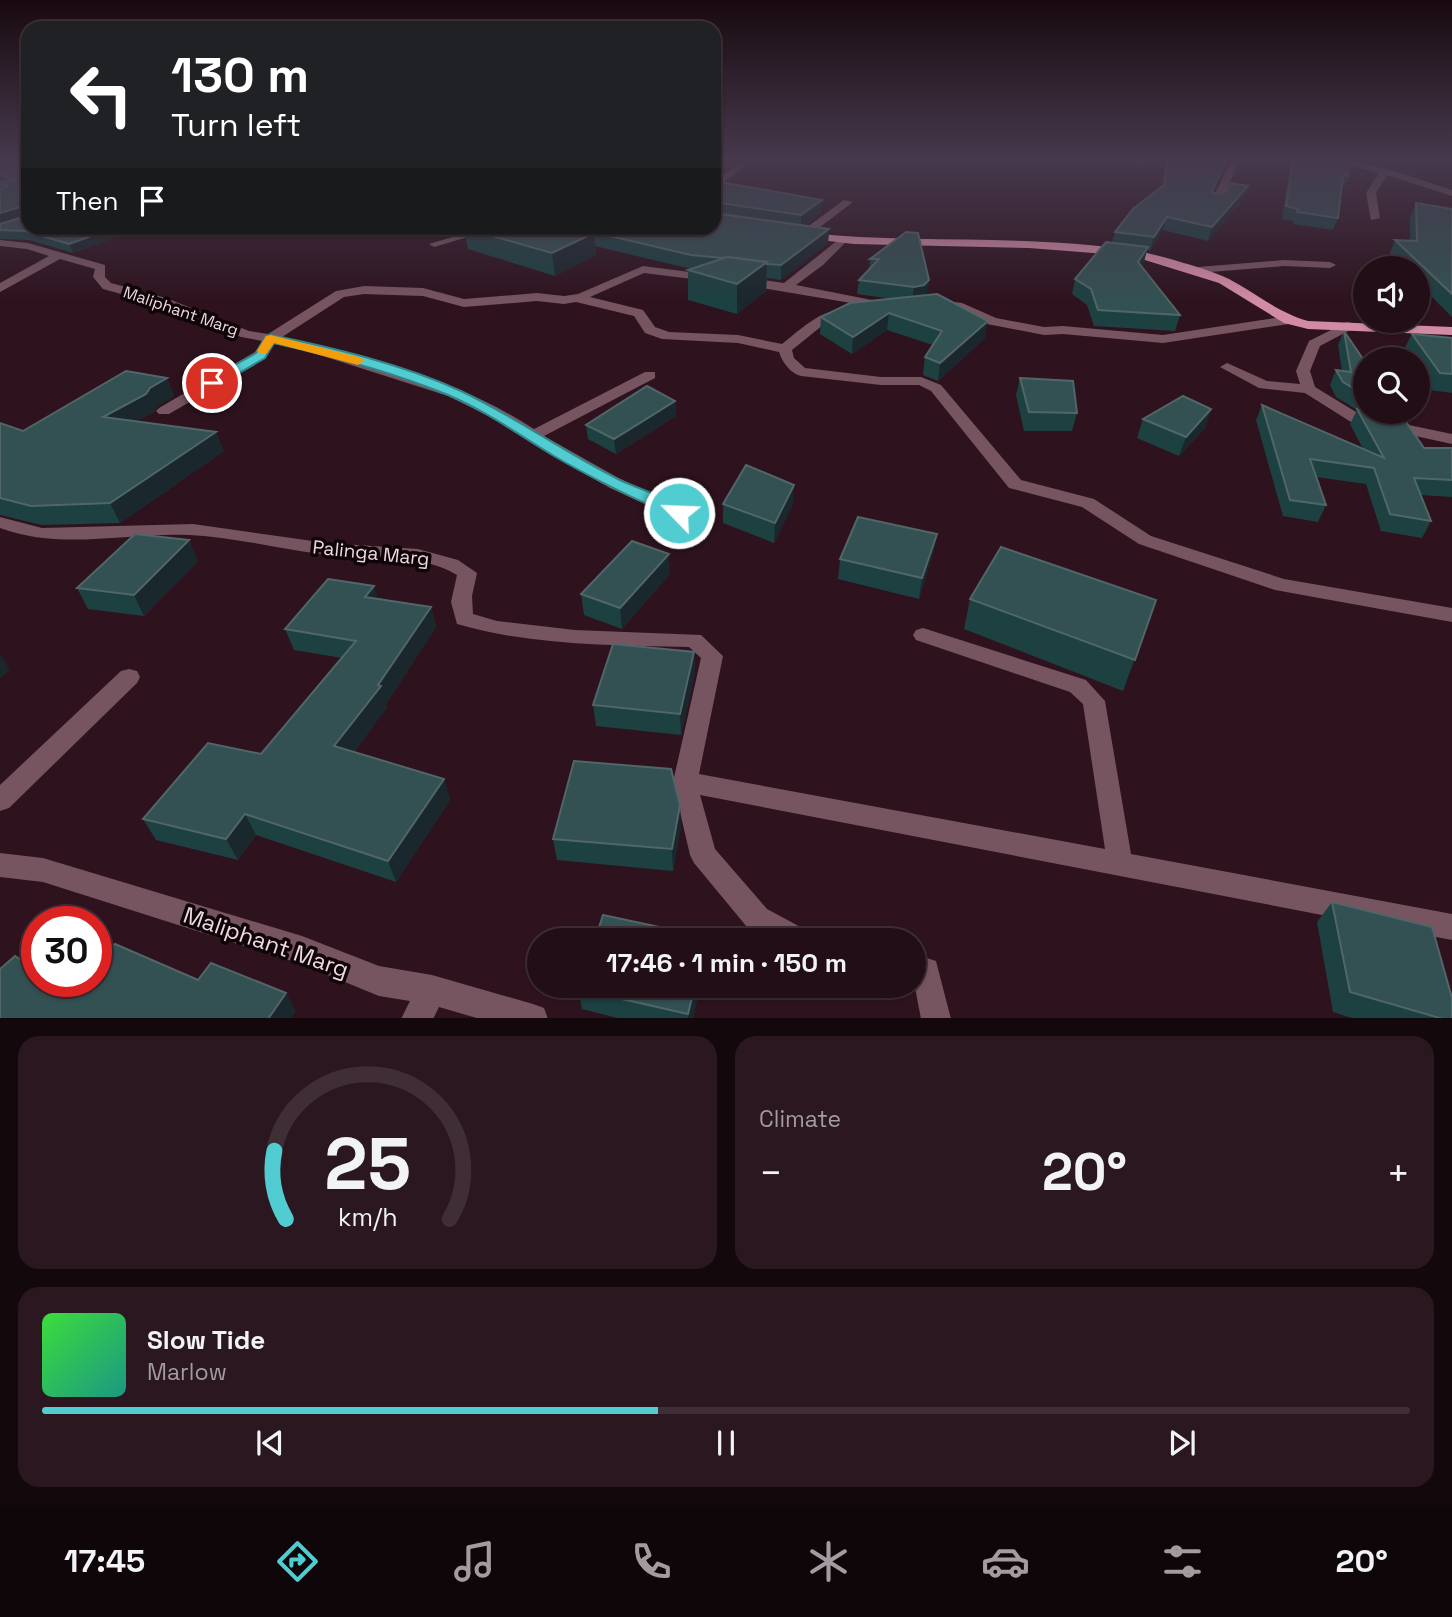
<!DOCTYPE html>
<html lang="en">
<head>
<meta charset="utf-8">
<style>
	:root { --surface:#220e16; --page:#2a171f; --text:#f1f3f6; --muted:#a29ca1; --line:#3f2e35; --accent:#51ccd1 }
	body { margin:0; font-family:"Space Grotesk",sans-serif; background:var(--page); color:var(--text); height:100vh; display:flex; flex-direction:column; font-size:26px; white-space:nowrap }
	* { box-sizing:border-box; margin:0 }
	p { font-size:23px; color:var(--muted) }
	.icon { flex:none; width:38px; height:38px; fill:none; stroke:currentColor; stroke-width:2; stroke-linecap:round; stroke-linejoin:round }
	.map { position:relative; height:1018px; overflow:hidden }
	.panel { display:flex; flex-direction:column; gap:18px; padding:18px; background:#13080c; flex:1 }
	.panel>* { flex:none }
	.top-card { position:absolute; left:21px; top:21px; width:700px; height:214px; border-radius:21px; box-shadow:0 2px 5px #0004,0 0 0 2px var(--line); background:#202124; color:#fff; overflow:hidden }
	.fabs { position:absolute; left:1353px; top:256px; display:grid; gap:14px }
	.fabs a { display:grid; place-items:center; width:77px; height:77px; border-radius:50%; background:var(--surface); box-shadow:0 2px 5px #0004,0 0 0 2px var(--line); font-size:35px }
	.speed { position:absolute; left:21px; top:906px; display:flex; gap:14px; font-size:35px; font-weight:700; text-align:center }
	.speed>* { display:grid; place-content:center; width:91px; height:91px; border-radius:50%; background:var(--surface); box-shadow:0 2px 5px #0004,0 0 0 2px var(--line); line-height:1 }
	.speed .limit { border:10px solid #d22; background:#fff; color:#111 }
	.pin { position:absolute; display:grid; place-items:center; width:60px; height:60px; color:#fff; margin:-30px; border:4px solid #fff; border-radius:50%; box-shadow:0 2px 7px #0007 }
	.me { position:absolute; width:77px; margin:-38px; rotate:294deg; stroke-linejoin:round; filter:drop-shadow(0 0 5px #0008) }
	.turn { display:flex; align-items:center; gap:24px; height:147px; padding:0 35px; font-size:32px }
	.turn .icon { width:91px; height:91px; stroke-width:2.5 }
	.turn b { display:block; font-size:49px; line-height:60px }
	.then { display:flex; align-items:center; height:66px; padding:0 35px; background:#0003; gap:14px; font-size:26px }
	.big { font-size:52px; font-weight:800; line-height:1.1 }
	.panel .card { flex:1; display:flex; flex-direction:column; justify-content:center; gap:10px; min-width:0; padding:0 24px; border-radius:21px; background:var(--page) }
	.panel .dial { align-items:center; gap:0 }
	.dial svg { height:182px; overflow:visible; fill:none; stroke:var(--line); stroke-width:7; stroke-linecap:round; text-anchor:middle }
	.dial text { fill:var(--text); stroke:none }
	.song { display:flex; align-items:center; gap:21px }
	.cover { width:84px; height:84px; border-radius:10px; background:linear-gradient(135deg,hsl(120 70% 55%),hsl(170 70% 35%)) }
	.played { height:7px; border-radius:4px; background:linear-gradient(90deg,var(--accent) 45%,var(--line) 45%) }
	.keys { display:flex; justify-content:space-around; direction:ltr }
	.heat { display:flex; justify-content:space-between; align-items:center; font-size:38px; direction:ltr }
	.panel .tiles { flex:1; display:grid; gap:18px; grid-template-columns:1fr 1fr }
	.card:last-child { grid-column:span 2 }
	.trip { position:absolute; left:527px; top:928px; width:399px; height:70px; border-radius:35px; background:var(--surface); box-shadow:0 2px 5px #0004,0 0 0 2px var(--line); font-weight:800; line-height:70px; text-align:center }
	.tabs { display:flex; height:112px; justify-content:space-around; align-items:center; background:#0e0609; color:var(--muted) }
	.tabs .icon { width:49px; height:49px }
	.tabs .on { color:var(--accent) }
	.tabs b { font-size:32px; color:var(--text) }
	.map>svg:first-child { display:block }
</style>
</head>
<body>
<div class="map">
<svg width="1452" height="1019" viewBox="0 0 1452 1019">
	<rect width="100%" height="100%" fill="#2e131e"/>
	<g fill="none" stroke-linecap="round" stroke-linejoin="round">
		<g fill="#765460" fill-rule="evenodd">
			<path d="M745 159H754L714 190V182Z"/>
			<path d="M1138 159H1147L1139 167 1135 164Z"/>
			<path d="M1232 159H1240L1221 202 1212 204 1211 202Z"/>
			<path d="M1326 159C1369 159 1411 177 1452 190V196L1387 175 1376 193 1380 218 1371 220 1366 193 1379 173Z"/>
			<path d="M844 200 853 202 807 237H799V233Z"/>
			<path d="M483 228H498L434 247 429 244Z"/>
			<path d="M843 236 847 237V241L823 265 796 285 887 303V309L744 285 738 281 744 277 784 283Z"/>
			<path d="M0 240 28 243 105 265V277L111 283 166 298 249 331 268 334 336 291 364 286 423 288 464 299 537 293 564 296 578 294 643 266 713 275V279L709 281 644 273 590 297 643 310 655 327 669 332 738 335 782 344C800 330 823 307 847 310V316L823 325 792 350 794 358 805 368 881 377H921L941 385 1021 480 1094 499 1151 536 1284 579 1452 608V622L1275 590 1139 544 1082 507 1009 488 931 391 919 385H881L801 376C791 374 782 362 779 352L738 343 662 339 645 333 634 316 576 302 564 304 537 301 464 307 423 296 364 294 344 297 282 337C364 354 463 382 534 429L645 372H655V378L544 436 622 480 685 509 688 513 685 517H673L610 488 551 455 509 426 448 396 307 351 274 344 265 358 169 414H159L156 411 159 408 255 352 262 341 241 337 158 304 103 289 93 277 95 269 60 259 0 292V283L49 256 27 249 0 246Z"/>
			<path d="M1284 260 1330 262 1336 265 1330 268 1284 266 1198 273 1192 270 1198 267Z"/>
			<path d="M939 300 962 303 996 318 1044 327 1063 326 1163 335 1289 316 1295 320 1289 324 1163 343 1063 334 1044 335 987 324 956 310 935 307 933 304Z"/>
			<path d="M1347 322 1352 323V329L1320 346 1310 371 1315 387 1361 415 1452 434V444L1351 422 1305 393 1259 388 1220 367 1227 363 1267 381 1300 384 1296 371 1309 341Z"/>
			<path d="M0 517 42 528 193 524 327 543 418 549 458 560 477 573 472 596 473 614 497 621 575 630 701 635 723 656 699 774 1105 849 1083 704 1070 692 916 640 913 635 916 630 923 628 1086 680 1105 701 1131 854 1452 914V940L700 795 715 849 767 909 806 930 810 940H769L747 927 694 863 690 855 673 782 701 658 689 647C611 645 533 646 457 624L451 602 457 575C422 554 382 560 343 557 292 552 242 538 190 535 126 532 62 551 0 528Z"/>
			<path d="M129 669 137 671 140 677 137 683 9 808 0 811V785L121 671Z"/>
			<path d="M0 853 43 858 302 936 379 966 432 975 533 1004 544 1008 548 1019H480L439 1007 433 1019H401L410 1001 379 996 301 964 43 882 0 877Z"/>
			<path d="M914 954 936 961 951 1019H921L914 982Z"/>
		</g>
		<path fill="#d18ba4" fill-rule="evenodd" d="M808 233C915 244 1025 234 1132 250 1152 253 1212 270 1229 279 1256 293 1278 313 1308 321L1452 327V335L1308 329 1284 323 1219 283 1132 256 1029 248 854 244 804 238 803 236Z"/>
	</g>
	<g fill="#1d4041">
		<path d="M0 159H28V228H142L73 253 29 240 0 239V224L26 215 0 223Z"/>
		<path d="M1197 159H1228L1214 192 1216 194 1244 199 1208 241 1163 230 1150 251 1147 250 1144 261 1141 266 1180 315 1175 331 1094 326 1087 305 1072 294 1075 279 1112 242 1115 232 1162 187 1164 171 1167 160 1191 163Z"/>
		<path d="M1291 159H1346L1348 176 1344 187H1341L1338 218 1333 230 1293 224V221L1282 219Z"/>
		<path d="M714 186 821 213 805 226 829 229 828 243 781 280 767 278 766 291 737 314 688 300V270L691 269 595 246 596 255 555 276 468 249 464 228 593 233V232L714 228Z"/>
		<path d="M1416 203 1452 209V317L1418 283V268H1402L1389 255 1395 240 1410 241V217Z"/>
		<path d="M906 232 927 295 926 296 985 338 938 381 923 375 925 357 933 345 887 330 852 354 820 334 821 317 892 299 857 294 859 280 869 270 870 259Z"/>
		<path d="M1344 331 1365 362V411H1388L1386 415 1424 448H1452V497L1420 495 1431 521 1422 538 1381 531 1366 484 1316 477 1326 505 1318 522 1283 516 1256 420 1262 405 1363 449 1350 424 1357 410 1336 397 1330 385 1336 370 1342 371 1338 345Z"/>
		<path d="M1412 334 1452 338V393L1430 390 1418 371V359H1409L1403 351Z"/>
		<path d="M167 378 174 396 157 406 154 412 137 421 224 451 120 523 42 525 0 515V423L23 431Z"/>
		<path d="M1020 378 1077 413 1072 431H1024L1016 395Z"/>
		<path d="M675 401 676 416 616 454 588 439 586 425Z"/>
		<path d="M1211 409 1205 428 1179 456 1137 438 1143 419Z"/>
		<path d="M723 504H793L774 543 723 523Z"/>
		<path d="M937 534 933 554 919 599 838 579 840 559Z"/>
		<path d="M189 540 198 561 144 616 88 609 77 588Z"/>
		<path d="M670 574 622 629 584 615 581 594Z"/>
		<path d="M378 598 431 607 436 627 386 704 387 707 354 752 444 779 450 800 396 882 256 835 238 860 156 840 143 819 261 754 342 658 294 650 285 629Z"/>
		<path d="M970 599 1156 600 1123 691 964 629Z"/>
		<path d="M694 652 695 673 681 735 596 726 593 705Z"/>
		<path d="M681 826 673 871 557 860 553 839Z"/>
		<path d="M1332 902 1452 1019H1355L1333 1012 1317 922Z"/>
		<path d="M700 985 693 1019H621L582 1009 578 989Z"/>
	</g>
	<g fill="#1a272c">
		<path d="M1227 159 1226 165 1209 203 1212 191Z"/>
		<path d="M1248 186 1244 199 1208 241 1212 227Z"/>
		<path d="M822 200 821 213 801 229V215Z"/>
		<path d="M23 206 27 214 0 223V213Z"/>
		<path d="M1167 217 1163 230 1150 251 1154 237Z"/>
		<path d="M114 228H142L73 253 69 244Z"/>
		<path d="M829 229 828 243 781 280V265Z"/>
		<path d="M594 233 596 255 555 276 552 253Z"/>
		<path d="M1148 247 1144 261 1133 277 1138 262Z"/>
		<path d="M767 262 766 291 737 314V284Z"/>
		<path d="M929 280 927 295 922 300 912 301 914 287Z"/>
		<path d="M889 313 887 330 852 354 853 337Z"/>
		<path d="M988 321 985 338 938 381 940 363Z"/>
		<path d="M167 378 174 396 157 406 154 412 112 436 103 417Z"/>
		<path d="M675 401 676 416 616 454 614 439Z"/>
		<path d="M1211 409 1205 428 1179 456 1186 437Z"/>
		<path d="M216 432 224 451 120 523 110 503Z"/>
		<path d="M794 485 793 504 774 543 775 523Z"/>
		<path d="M937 534 933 554 919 599 922 578Z"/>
		<path d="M189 540 198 561 144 616 134 595Z"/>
		<path d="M669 554 670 574 622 629 620 608Z"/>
		<path d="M374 586 380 606 365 597Z"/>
		<path d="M431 607 436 627 386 704 387 707 342 768 334 746 378 685Z"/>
		<path d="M694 652 695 673 681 735 680 714Z"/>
		<path d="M0 654 10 670 0 679Z"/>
		<path d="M444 779 450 800 396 882 388 861Z"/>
		<path d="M680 805 681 826 673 871 672 849Z"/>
		<path d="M245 814 256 835 238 860 226 839Z"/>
		<path d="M695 985H700L693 1019H688V1014Z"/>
		<path d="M286 993 296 1011 291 1019H268Z"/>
	</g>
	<g fill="#335052" stroke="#506668" stroke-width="2">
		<path d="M0 159H28V228H114L69 244 25 231 0 230V224L26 216 27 208 23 206 0 213V189L9 186 0 185V183L13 179 0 175Z"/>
		<path d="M1197 159H1227L1212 191 1216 194 1226 192 1231 183 1248 186 1212 227 1167 217 1154 237 1115 232 1133 209 1164 185 1167 160 1191 163Z"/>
		<path d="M1293 159H1346L1348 176 1343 175 1338 218 1297 212 1298 209 1286 206Z"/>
		<path d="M721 182 822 200 801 215 714 202V186Z"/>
		<path d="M1416 203 1452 209V294L1395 240 1417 241Z"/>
		<path d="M714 213 829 229 781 265 767 264V262L727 257 723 258 691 255 593 232 608 228H714Z"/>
		<path d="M464 228H572L594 233 552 253Z"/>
		<path d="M906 232 918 233 929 280 924 285 914 287 859 280 879 259H870Z"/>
		<path d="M1106 242 1148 247 1138 262 1180 315 1098 310 1091 289 1075 279Z"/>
		<path d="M727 257 767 262 737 284 688 270Z"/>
		<path d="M937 294 988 321 940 363 925 357 942 331 889 313 853 337 821 317 850 303Z"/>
		<path d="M1344 331 1365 362V395L1343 382 1336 370 1351 372Z"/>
		<path d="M1412 334 1452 338V374L1440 373Z"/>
		<path d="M126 371 167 378 150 388 146 394 103 417 216 432 110 503 31 506 0 498V423L23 431Z"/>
		<path d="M1020 378 1073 381 1077 413 1029 412Z"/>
		<path d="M647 386 675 401 614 439 586 425Z"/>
		<path d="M1183 396 1211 409 1186 437 1143 419Z"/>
		<path d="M1262 405 1384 458 1357 409 1404 419 1424 448H1452V480L1414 478 1431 521 1390 514 1374 468 1310 459 1326 505 1290 500Z"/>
		<path d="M746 465 794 485 775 523 723 504Z"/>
		<path d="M858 517 937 534 922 578 840 559Z"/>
		<path d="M135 534 189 540 134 595 77 588Z"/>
		<path d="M632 541 669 554 620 608 581 594Z"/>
		<path d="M1001 547 1156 600 1135 660 970 599Z"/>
		<path d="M328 579 374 586 365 597 431 607 378 685 381 686 334 746 444 779 388 861 245 814 226 839 143 819 208 743 261 754 356 641 285 629Z"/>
		<path d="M613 644 694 652 680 714 593 705Z"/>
		<path d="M574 761 671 769 680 805 672 849 553 839Z"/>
		<path d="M1332 902 1432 927 1452 998V1019H1443L1350 992Z"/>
		<path d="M603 915 706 937 705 940H595Z"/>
		<path d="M115 944 198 980 211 963 286 993 268 1019H0V969L15 956 37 970V982H96V954L101 958Z"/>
		<path d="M580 985H695L688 1014 578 989Z"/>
	</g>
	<linearGradient id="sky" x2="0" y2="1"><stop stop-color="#190a10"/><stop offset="0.53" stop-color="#46394c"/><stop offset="1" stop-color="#46394c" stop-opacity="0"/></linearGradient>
	<rect width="1452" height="301" fill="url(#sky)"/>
	<path fill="#51ccd1" stroke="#358588" stroke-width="2" d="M271 335C334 348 402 364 461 391 516 417 565 453 620 480 638 489 675 499 687 513L685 516H673C633 498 593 479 554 456 519 435 486 411 448 395 392 372 332 356 274 343L265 358 217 386H208V380L256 353 266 336Z"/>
	<path fill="#f59e0b" d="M271 335 362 358 364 361 358 365 274 343 267 353H259L257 351 266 336Z"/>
	<g text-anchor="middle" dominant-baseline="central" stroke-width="7" stroke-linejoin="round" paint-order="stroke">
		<g font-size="16" fill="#eedae0" stroke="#0f0408">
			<text transform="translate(181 311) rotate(19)">Maliphant Marg</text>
		</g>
		<g font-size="19" fill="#eedae0" stroke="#0f0408">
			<text transform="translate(371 553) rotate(6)">Palinga Marg</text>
		</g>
		<g font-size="23" fill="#eedae0" stroke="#0f0408">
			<text transform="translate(266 942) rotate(19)">Maliphant Marg</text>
		</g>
	</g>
</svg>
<div class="fabs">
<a><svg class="icon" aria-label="sound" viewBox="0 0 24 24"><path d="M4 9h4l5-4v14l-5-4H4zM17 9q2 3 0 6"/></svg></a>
<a><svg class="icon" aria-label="search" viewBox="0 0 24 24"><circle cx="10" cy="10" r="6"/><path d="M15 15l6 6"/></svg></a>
</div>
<div class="speed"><div class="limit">30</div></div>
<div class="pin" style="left:212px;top:383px;background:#d93025"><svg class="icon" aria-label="arrive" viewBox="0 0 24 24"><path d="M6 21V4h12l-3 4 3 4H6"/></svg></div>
<svg class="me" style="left:679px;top:513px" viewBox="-20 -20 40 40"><circle r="17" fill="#51ccd1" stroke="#fff" stroke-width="3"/><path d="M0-11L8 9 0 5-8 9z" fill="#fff"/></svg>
<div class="trip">17:46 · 1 min · 150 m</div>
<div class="top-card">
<div class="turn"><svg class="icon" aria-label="left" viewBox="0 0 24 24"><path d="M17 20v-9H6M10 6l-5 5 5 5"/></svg><div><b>130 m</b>Turn left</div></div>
<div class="then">Then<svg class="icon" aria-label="arrive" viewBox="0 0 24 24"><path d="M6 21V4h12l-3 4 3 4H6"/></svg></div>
</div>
</div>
<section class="panel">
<div class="tiles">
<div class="card dial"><svg viewBox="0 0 100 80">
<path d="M14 69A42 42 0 1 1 86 69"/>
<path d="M14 69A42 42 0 0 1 9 39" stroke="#51ccd1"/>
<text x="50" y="56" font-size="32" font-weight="700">25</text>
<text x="50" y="72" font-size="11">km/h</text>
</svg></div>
<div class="card"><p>Climate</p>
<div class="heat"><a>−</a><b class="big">20°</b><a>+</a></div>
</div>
<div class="card">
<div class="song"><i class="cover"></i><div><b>Slow Tide</b><p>Marlow</p></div></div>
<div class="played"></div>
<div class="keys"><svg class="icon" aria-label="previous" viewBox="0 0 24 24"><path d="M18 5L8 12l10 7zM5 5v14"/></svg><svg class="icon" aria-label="pause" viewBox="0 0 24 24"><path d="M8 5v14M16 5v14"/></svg><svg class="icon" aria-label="next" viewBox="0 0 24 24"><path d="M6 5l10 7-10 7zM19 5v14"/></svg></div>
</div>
</div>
</section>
<nav class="tabs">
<b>17:45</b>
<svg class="icon on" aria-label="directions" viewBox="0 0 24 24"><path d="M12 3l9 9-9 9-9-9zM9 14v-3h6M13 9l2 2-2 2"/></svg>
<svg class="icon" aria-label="music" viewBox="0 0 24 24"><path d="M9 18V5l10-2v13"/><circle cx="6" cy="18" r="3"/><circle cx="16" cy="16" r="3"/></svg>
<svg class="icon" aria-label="phone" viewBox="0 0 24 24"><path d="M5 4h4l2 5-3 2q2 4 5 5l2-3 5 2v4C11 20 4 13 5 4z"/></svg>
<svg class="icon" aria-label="climate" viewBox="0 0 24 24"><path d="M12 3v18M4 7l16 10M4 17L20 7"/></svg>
<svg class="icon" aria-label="car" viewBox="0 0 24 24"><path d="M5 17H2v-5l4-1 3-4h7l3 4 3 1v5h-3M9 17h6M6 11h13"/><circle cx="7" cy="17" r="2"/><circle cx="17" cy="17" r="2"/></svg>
<svg class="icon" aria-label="filters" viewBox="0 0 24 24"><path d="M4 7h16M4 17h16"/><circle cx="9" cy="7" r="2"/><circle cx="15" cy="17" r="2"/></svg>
<b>20°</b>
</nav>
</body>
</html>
